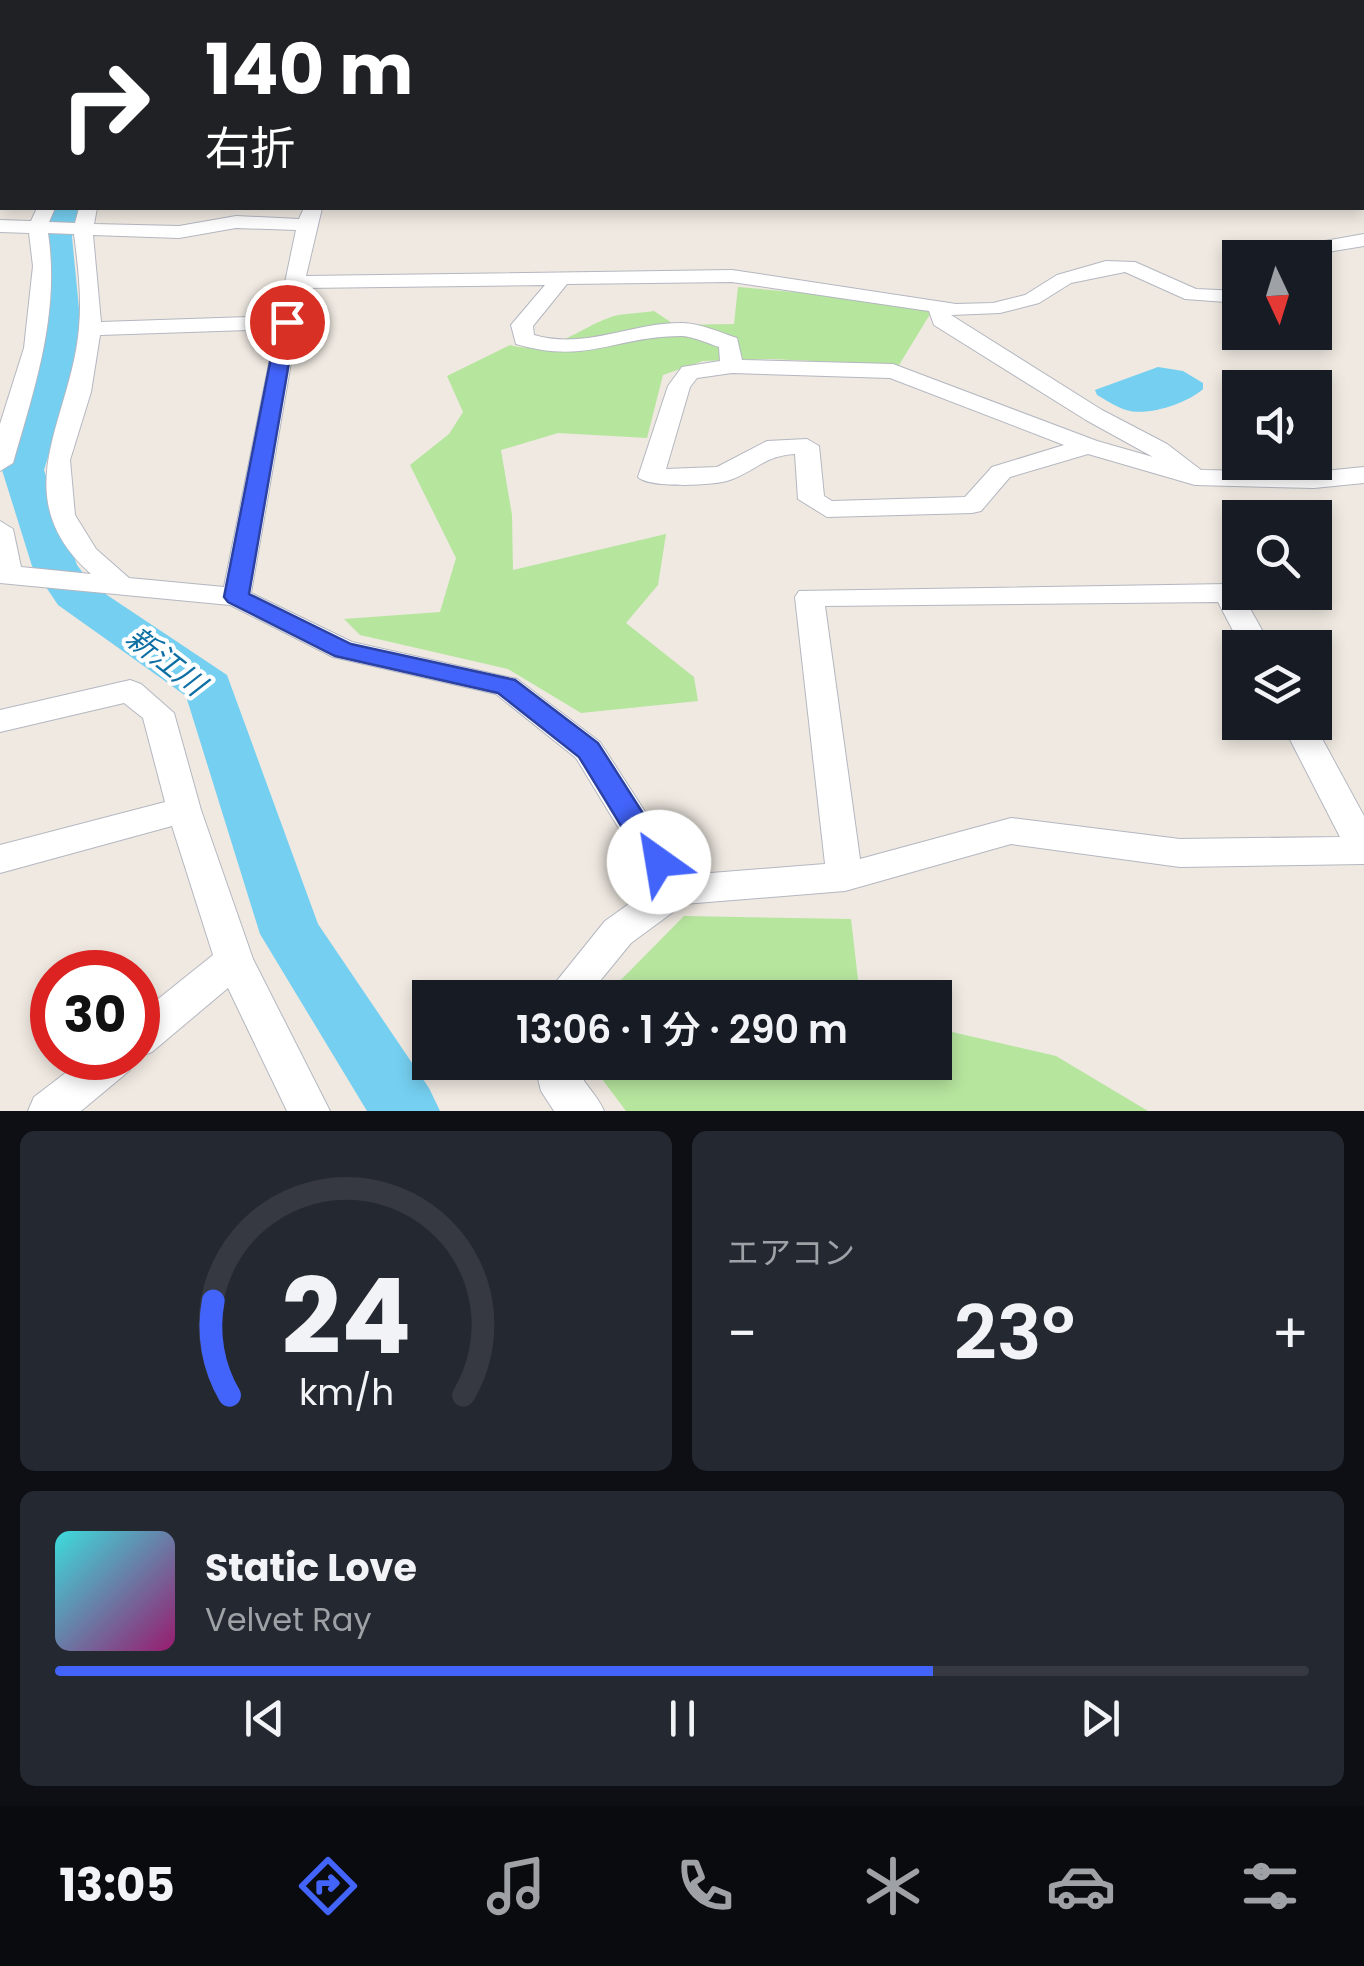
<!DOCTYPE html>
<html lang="ja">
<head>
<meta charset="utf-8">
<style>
	:root { --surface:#171b24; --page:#242831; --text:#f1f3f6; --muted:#9ea1a6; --line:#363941; --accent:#4264fb }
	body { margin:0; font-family:Poppins,"Noto Sans JP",sans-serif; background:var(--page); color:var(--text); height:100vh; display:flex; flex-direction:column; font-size:38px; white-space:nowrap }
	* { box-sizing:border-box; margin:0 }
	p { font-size:32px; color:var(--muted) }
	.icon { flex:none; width:55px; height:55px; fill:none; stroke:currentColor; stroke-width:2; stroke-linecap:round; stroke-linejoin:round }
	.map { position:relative; height:1111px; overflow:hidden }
	.drawer { display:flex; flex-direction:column; gap:20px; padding:20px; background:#0d0f14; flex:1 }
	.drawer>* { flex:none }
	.guide { position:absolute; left:0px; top:0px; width:1365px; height:210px; box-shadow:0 5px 15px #0003; background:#202124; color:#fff; overflow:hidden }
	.needle { width:65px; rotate:176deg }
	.tools { position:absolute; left:1222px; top:240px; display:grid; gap:20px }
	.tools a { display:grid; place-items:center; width:110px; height:110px; border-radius:0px; background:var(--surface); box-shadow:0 5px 15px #0003; font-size:50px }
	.speed { position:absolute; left:30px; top:950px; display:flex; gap:20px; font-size:50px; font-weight:700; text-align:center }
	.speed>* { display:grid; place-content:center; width:130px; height:130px; border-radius:50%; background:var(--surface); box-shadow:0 5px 15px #0003; line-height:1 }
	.speed .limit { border:15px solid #d22; background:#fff; color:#111 }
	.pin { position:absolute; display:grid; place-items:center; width:85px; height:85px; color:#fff; margin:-42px; border:5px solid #fff; border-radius:50%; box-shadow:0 2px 10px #0007 }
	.me { position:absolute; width:110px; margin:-55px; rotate:328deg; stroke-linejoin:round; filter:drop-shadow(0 0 8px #0008) }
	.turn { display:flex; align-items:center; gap:35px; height:210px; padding:0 40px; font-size:45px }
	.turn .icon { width:130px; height:130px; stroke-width:2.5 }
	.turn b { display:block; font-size:70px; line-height:85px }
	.big { font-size:75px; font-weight:600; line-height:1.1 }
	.drawer .card { flex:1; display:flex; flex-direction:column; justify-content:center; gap:15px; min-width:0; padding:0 35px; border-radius:15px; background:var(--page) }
	.drawer .dial { align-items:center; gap:0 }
	.dial svg { height:260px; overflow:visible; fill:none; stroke:var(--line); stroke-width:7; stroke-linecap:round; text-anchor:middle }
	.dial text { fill:var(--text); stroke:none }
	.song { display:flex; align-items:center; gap:30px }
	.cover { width:120px; height:120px; border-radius:15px; background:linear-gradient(135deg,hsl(180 70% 55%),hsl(320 70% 35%)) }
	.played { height:10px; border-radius:5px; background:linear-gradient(90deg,var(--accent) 70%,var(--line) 70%) }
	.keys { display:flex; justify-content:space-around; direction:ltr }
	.heat { display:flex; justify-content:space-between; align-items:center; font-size:55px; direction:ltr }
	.drawer .tiles { flex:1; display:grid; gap:20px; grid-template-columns:1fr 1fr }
	.card:last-child { grid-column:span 2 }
	.trip { position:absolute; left:412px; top:980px; width:540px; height:100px; border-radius:0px; background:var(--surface); box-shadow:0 5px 15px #0003; font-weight:600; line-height:100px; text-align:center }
	.menu { display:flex; height:160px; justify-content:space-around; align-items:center; background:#090b0e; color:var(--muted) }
	.menu .icon { width:70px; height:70px }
	.menu .selected { color:var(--accent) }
	.menu b { font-size:45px; color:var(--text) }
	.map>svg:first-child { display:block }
</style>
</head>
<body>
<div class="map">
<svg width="1364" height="1111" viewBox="0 0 1364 1111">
	<rect width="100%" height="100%" fill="#efe9e1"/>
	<g fill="#b6e59e">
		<path d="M738 287 861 298 932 311 899 365 771 359 703 361 663 375 647 438 558 433 501 450 512 515 513 570 666 534 658 585 626 623 694 677 698 701 581 713 508 669 360 635 344 619 440 612 456 558 410 465 449 434 463 412 447 376 510 345C552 357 579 327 614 316 627 313 641 313 654 311L675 325 734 324Z"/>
		<path d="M684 916 851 919 860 997H604Z"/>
		<path d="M935 1028 1056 1056 1148 1111H626L590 1063 935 1062Z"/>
	</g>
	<path fill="#75cff0" d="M1158 367 1183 371 1203 383V389C1188 403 1147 417 1126 410 1116 407 1106 400 1097 395L1095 390Z"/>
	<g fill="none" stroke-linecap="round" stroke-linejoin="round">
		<g fill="#75cff0" fill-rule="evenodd">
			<rect x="0" y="65" width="2" height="14"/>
			<path d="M51 208H81L72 237 81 329 70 387 44 470 77 565 92 585 227 675 318 924 429 1088 440 1111H367L260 934 186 696 58 605 32 566 2 470 32 387 45 329 40 237Z"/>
		</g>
		<g stroke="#b4b7c1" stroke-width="2">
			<g id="street">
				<path d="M806 0H845L846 2H807Z"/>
				<rect x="0" y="40" width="2" height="8"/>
				<rect x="1362" y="65" width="2" height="8"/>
				<rect x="0" y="75" width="2" height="8"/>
				<rect x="1362" y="166" width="2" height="10"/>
				<rect x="0" y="182" width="2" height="10"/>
				<path d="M37 208H55L49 222 75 223 79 208H97L94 224 179 226 236 216 299 219 304 208H322L306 276 732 270 956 304 993 303 1025 295 1057 275 1106 261 1135 262 1196 289 1240 291V303L1185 299 1125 272 1071 283 1039 303 1000 313 951 315 1102 410 1167 444 1201 470 1314 472 1364 467V483L1314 488 1195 485 1088 454 1010 477 981 511 972 513 827 517 798 499 795 454C764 456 757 470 730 480 715 486 648 488 638 477L668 386 682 367 720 361 719 347C707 343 692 336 681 336 616 336 587 365 516 344L511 325 545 285 304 288 251 593 352 642 517 679 600 742 686 875 825 864 795 597 799 591 1228 584 1238 587 1272 648H1242L1218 602 825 606 860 859 1011 818 1180 839 1340 837 1281 722H1313L1364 816V864L1180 867 1011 844 845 891 684 904 631 943 586 998H543L605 921 654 886 576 758 496 694 333 657 230 605 0 583V521L13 529 21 567 91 574C3 495 71 421 79 328 82 297 78 265 74 234L48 233C60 313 35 387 13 463L0 471V424L24 348 33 266 29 233 0 232V220L31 221ZM236 228 296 230 278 316 101 322 93 235 179 238ZM732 282 929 311 934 325 1086 420 1153 457 1097 441 893 364 742 360 737 338C721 333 700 323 683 323 633 322 585 350 534 335L533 326 567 284ZM276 329 224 587 129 578 96 549 75 515 70 460 91 392 100 335ZM732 373 890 378 1064 445 992 467 965 497 832 501 824 496 819 446 807 439 767 441 717 467 666 469 690 387 697 378Z"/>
				<path d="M1364 234V246L1315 254 1312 258H1293L1302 245Z"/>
				<path d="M130 680 141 684 174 713 201 810 253 959 330 1111H287L228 988 152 1052 138 1057V1015L213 955 172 826 0 873V845L165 802 143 718 124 703 0 732V710Z"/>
				<path d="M85 1058H135L129 1071 81 1111H28L34 1097Z"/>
				<path d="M534 1062H575C581 1083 596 1092 604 1111H554L541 1091Z"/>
			</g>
		</g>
		<g stroke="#b4b7c1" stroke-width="2">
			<path id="secondary" d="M2 123V137L0 138V124Z"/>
		</g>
		<use href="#street" fill="#fff" fill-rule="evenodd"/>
		<use href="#secondary" fill="#fff" fill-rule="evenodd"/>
	</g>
	<path fill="#4264fb" stroke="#2b41a3" stroke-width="2.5" d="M287 316 296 322 249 594 351 644 515 680 598 743 669 854 674 862 669 870 659 873 648 870 579 757 498 693 335 656 228 602 224 597 278 322Z"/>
	<g text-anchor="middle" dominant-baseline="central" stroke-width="8" stroke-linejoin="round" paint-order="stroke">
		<g font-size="30" font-style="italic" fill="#0d6fa3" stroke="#fff">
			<text transform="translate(166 661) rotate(38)">新江川</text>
		</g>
	</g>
</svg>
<div class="tools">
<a><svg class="needle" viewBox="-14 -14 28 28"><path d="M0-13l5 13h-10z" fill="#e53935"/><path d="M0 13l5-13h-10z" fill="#9ea1a6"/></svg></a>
<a><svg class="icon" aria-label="sound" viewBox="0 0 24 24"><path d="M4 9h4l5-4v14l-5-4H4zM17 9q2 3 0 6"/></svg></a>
<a><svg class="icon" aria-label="search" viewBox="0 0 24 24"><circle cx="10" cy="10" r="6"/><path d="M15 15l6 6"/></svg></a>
<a><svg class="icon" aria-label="layers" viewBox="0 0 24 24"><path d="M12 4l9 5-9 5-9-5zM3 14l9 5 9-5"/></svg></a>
</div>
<div class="speed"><div class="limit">30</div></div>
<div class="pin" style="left:287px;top:322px;background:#d93025"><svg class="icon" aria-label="arrive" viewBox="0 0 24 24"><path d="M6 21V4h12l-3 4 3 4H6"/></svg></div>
<svg class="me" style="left:659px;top:862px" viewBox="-20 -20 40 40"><circle r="19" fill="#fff"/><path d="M0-13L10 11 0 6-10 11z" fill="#4264fb"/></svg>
<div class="trip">13:06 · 1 分 · 290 m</div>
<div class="guide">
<div class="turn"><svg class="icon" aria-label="right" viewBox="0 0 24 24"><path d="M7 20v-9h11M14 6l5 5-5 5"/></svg><div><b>140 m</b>右折</div></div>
</div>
</div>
<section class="drawer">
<div class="tiles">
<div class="card dial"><svg viewBox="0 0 100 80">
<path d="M14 69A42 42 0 1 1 86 69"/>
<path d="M14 69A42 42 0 0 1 9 40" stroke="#4264fb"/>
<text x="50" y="56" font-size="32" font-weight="700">24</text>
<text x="50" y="72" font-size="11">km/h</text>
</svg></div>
<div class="card"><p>エアコン</p>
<div class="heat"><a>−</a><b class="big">23°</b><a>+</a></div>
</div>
<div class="card">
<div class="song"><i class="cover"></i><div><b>Static Love</b><p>Velvet Ray</p></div></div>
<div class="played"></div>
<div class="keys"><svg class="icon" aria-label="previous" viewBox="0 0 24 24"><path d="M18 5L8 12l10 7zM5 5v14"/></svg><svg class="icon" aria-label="pause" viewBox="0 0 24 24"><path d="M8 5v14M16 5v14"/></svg><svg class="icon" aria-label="next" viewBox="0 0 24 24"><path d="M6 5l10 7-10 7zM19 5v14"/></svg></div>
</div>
</div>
</section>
<nav class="menu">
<b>13:05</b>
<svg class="icon selected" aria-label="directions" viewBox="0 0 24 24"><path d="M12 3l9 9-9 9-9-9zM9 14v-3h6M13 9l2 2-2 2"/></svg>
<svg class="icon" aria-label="music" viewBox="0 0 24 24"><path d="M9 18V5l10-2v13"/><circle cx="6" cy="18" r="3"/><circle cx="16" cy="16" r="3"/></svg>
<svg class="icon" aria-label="phone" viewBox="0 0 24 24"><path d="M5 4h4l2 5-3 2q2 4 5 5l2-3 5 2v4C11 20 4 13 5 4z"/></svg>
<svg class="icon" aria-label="climate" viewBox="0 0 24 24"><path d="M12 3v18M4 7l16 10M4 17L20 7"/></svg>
<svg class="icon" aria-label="car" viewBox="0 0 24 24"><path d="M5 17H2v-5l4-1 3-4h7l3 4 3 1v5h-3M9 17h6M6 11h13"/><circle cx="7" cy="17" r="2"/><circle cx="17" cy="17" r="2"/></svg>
<svg class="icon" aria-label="filters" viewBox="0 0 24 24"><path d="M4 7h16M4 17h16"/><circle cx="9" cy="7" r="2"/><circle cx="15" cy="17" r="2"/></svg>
</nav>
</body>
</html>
